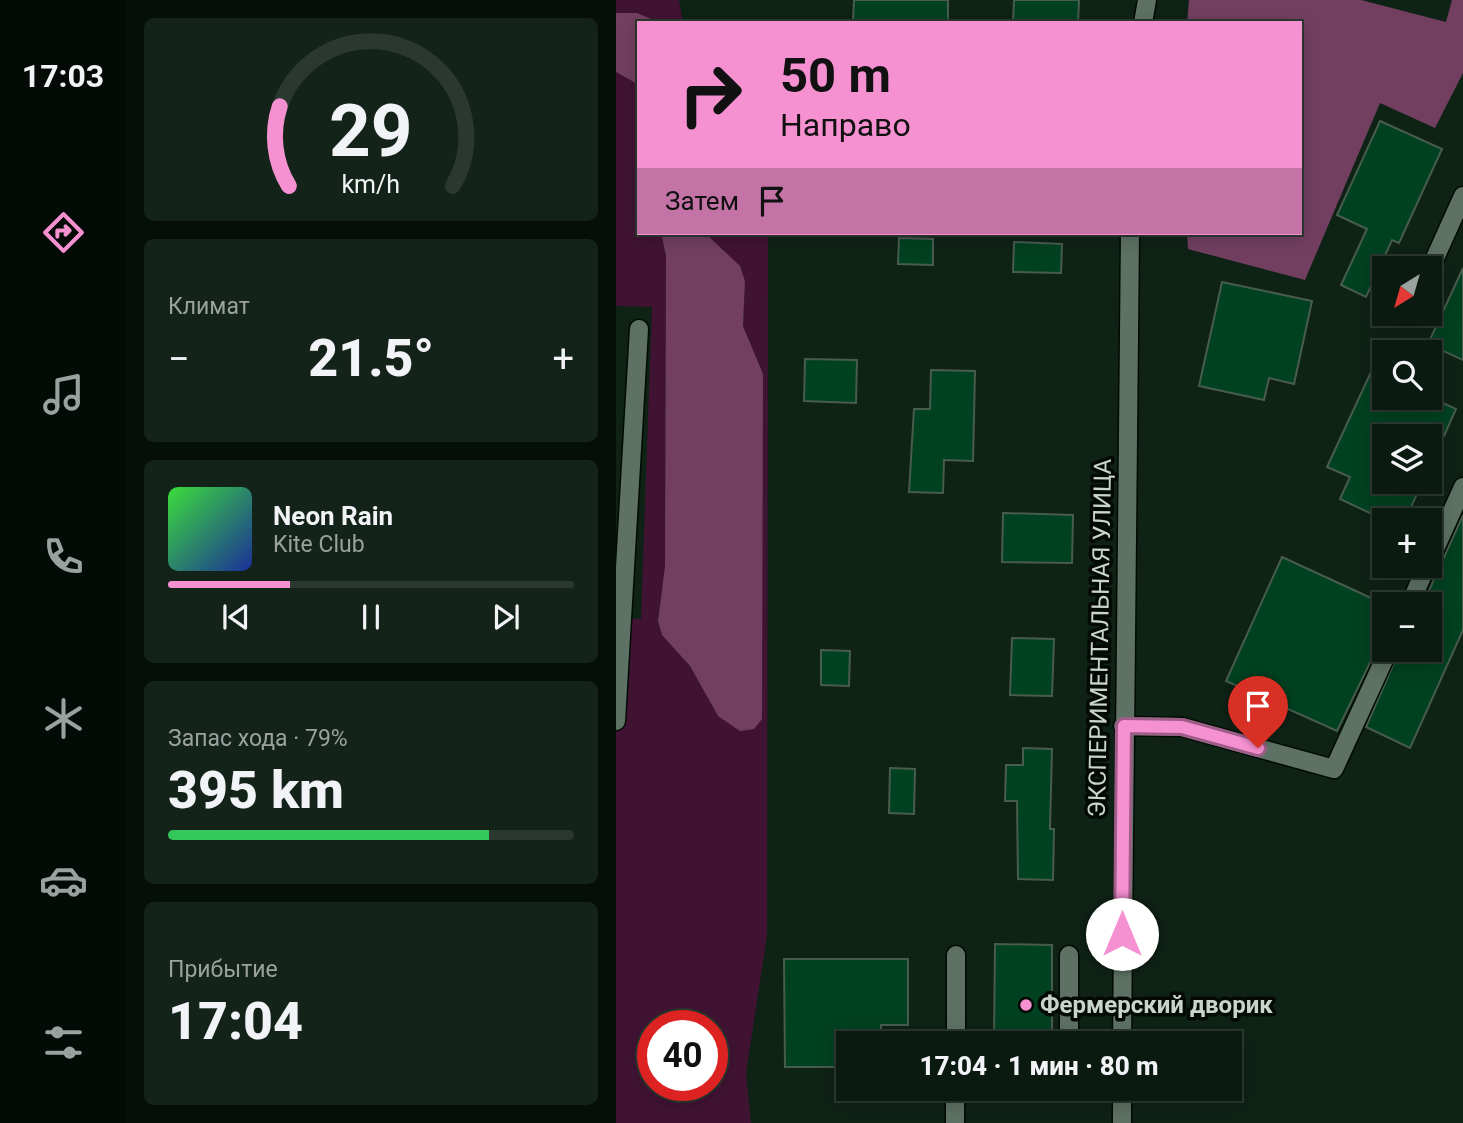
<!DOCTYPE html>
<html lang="ru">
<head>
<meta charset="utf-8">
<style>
	:root { --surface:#0b1a10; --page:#142319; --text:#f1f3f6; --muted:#9aa19f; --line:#2b3830; --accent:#f590d1 }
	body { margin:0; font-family:Roboto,sans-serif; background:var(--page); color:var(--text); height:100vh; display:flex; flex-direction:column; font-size:26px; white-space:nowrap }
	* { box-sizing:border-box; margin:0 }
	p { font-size:23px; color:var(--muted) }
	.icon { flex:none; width:38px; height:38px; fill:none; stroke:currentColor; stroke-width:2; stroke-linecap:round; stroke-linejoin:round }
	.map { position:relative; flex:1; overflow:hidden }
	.sheet { display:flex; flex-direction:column; gap:18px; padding:18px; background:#060e09; width:490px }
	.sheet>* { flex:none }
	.hud { position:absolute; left:21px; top:21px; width:665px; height:214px; border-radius:0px; box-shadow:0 4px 18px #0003,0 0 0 2px var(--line); background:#f590d1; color:#111; overflow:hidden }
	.needle { width:46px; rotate:217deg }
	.fabs { position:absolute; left:756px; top:256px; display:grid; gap:14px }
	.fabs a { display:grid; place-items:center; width:70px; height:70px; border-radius:0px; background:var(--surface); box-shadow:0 4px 18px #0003,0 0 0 2px var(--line); font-size:35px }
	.speed { position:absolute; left:21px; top:1010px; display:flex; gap:14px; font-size:35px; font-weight:700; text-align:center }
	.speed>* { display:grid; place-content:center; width:91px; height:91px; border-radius:50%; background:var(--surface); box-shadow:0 4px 18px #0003,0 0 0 2px var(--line); line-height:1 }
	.speed .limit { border:10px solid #d22; background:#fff; color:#111 }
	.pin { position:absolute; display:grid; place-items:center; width:60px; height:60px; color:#fff; margin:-72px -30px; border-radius:50% 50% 50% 0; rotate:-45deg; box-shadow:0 0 7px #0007 }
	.pin .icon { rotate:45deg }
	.me { position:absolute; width:77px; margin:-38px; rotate:0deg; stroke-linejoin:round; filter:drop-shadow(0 0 5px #0008) }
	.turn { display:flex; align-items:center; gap:24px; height:147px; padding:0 28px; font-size:32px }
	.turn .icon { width:91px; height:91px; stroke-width:2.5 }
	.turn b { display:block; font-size:49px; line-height:60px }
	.then { display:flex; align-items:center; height:66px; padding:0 28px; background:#0003; gap:14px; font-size:26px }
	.big { font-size:52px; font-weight:800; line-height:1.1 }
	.sheet .widget { flex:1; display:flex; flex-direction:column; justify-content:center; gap:10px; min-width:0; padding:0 24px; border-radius:10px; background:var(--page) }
	.sheet .dial { align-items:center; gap:0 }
	.dial svg { height:182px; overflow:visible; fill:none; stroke:var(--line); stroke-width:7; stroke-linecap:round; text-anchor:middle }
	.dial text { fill:var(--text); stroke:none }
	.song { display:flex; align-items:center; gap:21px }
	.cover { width:84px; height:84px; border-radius:10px; background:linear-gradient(135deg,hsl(120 70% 55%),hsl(230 70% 35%)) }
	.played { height:7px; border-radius:4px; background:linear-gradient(90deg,var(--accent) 30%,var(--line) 30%) }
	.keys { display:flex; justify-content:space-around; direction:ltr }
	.heat { display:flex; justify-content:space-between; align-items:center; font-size:38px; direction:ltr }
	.charge { height:10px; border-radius:5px; background:linear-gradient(90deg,#34c759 79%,var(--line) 0) }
	.trip { position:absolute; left:220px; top:1031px; width:406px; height:70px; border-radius:0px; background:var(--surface); box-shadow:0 4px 18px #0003,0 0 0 2px var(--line); font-weight:800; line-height:70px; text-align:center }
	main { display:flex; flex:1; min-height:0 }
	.tabs { display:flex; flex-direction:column; width:126px; justify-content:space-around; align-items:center; background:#040a06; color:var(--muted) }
	.tabs .icon { width:49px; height:49px }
	.tabs .active { color:var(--accent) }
	.tabs b { font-size:32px; color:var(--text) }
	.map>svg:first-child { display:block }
</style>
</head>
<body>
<main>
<nav class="tabs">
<b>17:03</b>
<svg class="icon active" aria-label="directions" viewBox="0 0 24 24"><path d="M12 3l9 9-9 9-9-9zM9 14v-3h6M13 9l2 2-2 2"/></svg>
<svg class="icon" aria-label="music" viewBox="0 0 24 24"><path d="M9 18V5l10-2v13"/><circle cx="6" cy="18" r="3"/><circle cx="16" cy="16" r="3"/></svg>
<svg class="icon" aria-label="phone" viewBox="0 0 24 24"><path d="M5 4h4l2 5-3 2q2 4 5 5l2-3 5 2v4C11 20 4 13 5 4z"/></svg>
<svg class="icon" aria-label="climate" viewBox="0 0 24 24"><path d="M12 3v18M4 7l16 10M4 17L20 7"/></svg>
<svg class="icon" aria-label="car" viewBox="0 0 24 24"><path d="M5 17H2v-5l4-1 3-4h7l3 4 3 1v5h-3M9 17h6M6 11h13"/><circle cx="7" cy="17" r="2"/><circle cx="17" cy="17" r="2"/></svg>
<svg class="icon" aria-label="filters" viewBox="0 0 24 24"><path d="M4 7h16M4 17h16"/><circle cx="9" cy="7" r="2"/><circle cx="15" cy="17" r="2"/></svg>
</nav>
<section class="sheet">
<div class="widget dial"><svg viewBox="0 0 100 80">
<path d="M14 69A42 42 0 1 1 86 69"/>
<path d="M14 69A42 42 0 0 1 10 34" stroke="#f590d1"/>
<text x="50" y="56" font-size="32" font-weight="700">29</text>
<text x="50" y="72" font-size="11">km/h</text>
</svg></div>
<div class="widget"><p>Климат</p>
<div class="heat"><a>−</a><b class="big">21.5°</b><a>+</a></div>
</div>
<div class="widget">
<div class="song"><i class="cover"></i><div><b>Neon Rain</b><p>Kite Club</p></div></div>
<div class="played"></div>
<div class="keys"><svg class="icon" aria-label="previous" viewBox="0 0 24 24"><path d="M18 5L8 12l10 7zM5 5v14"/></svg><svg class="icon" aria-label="pause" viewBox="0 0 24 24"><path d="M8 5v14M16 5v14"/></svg><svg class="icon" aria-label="next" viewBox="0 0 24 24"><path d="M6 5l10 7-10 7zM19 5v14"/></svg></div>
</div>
<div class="widget"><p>Запас хода · 79%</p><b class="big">395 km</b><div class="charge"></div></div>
<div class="widget"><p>Прибытие</p><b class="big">17:04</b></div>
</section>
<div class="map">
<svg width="847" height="1123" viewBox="0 0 847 1123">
	<rect width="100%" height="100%" fill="#0f2216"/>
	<g fill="#411333" fill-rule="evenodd">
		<path d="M0 0H63L67 23C43 23 24 13 0 13Z"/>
		<path d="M0 72 23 85V233H45L50 256 49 566 42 621 46 635 74 666 102 716 147 374 127 326 129 281 124 267 89 233H152L151 935 130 1073 135 1123H0V618L25 619 36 307 0 306ZM37 1026H96V1085H37Z"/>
	</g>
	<g fill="#723f60">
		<path d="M573 0H745L830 22 836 0H847V73L819 128 764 103 689 280 572 249 571 233H684V23H571Z"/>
		<path d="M0 13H21L45 23H23V85L0 72Z"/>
		<path d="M45 233H89L124 266 129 281 127 326 147 374 146 719 138 729 124 731 102 716 74 666 46 635 42 621 49 566 50 256Z"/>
	</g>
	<g fill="#004121" stroke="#485c4e" stroke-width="2">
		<path d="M238 0H332V23L237 21Z"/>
		<path d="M398 0H463L462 23 397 22Z"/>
		<path d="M764 121 826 149 783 243 776 240 750 297 725 285 751 229 721 215Z"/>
		<path d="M283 238 317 239V265L282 264Z"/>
		<path d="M398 242 446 244 445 273 397 272Z"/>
		<path d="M847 268V360L812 344Z"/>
		<path d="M606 282 696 301 678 384 653 378 648 400 583 386Z"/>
		<path d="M768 344V397H814L840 409 828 436H768V481H807L789 520H769L724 499 734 477 711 467Z"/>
		<path d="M189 359 241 360 240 403 188 401Z"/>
		<path d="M315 370 359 371 357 461 328 460 327 493 293 492 298 409H314Z"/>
		<path d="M387 513 457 515 456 563 386 562Z"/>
		<path d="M847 515V630L794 748 750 727 784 649H814V604H807Z"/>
		<path d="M666 557 768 604V639L763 644 721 731 610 681Z"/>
		<path d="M396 638 438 639 436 696 394 695Z"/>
		<path d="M205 650 234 651 233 686 205 685Z"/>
		<path d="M407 748 436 749 434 829H438L437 880 402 879 401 801H389L390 765H407Z"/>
		<path d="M274 768 299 769 298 814 273 813Z"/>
		<path d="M379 944 436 945V1043H378Z"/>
		<path d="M168 959H292V1025H265V1043H233V1067H169Z"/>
	</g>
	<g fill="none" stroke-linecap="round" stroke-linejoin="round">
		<g stroke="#000b03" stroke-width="21">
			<g id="minor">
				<path d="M527 23 531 0"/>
				<path d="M814 269 847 196"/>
				<path d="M814 560 847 487"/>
				<path d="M794 604 811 565"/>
				<path d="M0 721 23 329"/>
				<path d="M507 726 566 727 718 769 773 649"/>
				<path d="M340 1043V955"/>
				<path d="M453 1043V955"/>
				<path d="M506 1043 514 233"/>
				<path d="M506 1088V1123"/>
				<path d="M339 1123V1088"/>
			</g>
		</g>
		<use href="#minor" stroke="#5d7264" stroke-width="18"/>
	</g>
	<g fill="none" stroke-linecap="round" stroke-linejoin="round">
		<g stroke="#9f5e88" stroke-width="18">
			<path id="route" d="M506 934 508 726 566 727 642 748"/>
		</g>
		<use href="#route" stroke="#f590d1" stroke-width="12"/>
	</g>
	<circle fill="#f590d1" stroke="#040905" stroke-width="2.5" cx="410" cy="1005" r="7"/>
	<g text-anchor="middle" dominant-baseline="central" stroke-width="7" stroke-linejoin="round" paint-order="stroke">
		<g font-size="24" fill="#c9d4cc" stroke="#040905">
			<text transform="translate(484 638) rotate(-89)">ЭКСПЕРИМЕНТАЛЬНАЯ УЛИЦА</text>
		</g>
		<g font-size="24" font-weight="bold" fill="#c9d4cc" stroke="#040905" text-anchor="start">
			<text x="424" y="1005">Фермерский дворик</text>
		</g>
	</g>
</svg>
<div class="fabs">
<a><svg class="needle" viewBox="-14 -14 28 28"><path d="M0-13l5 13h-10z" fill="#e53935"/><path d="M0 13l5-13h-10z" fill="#9aa19f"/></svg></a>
<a><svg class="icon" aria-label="search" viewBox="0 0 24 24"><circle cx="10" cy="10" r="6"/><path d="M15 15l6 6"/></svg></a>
<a><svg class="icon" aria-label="layers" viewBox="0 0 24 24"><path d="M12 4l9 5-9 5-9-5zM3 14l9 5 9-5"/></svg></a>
<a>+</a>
<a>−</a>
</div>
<div class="speed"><div class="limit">40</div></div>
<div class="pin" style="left:642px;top:748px;background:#d93025"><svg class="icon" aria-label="arrive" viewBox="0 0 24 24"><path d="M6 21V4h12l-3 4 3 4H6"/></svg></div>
<svg class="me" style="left:506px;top:934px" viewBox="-20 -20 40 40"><circle r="19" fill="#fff"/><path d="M0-13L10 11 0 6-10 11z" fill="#f590d1"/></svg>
<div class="trip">17:04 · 1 мин · 80 m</div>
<div class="hud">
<div class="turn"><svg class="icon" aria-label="right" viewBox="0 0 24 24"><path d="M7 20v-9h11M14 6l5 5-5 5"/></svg><div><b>50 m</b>Направо</div></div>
<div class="then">Затем<svg class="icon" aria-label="arrive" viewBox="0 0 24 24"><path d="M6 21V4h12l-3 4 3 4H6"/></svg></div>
</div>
</div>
</main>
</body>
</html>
